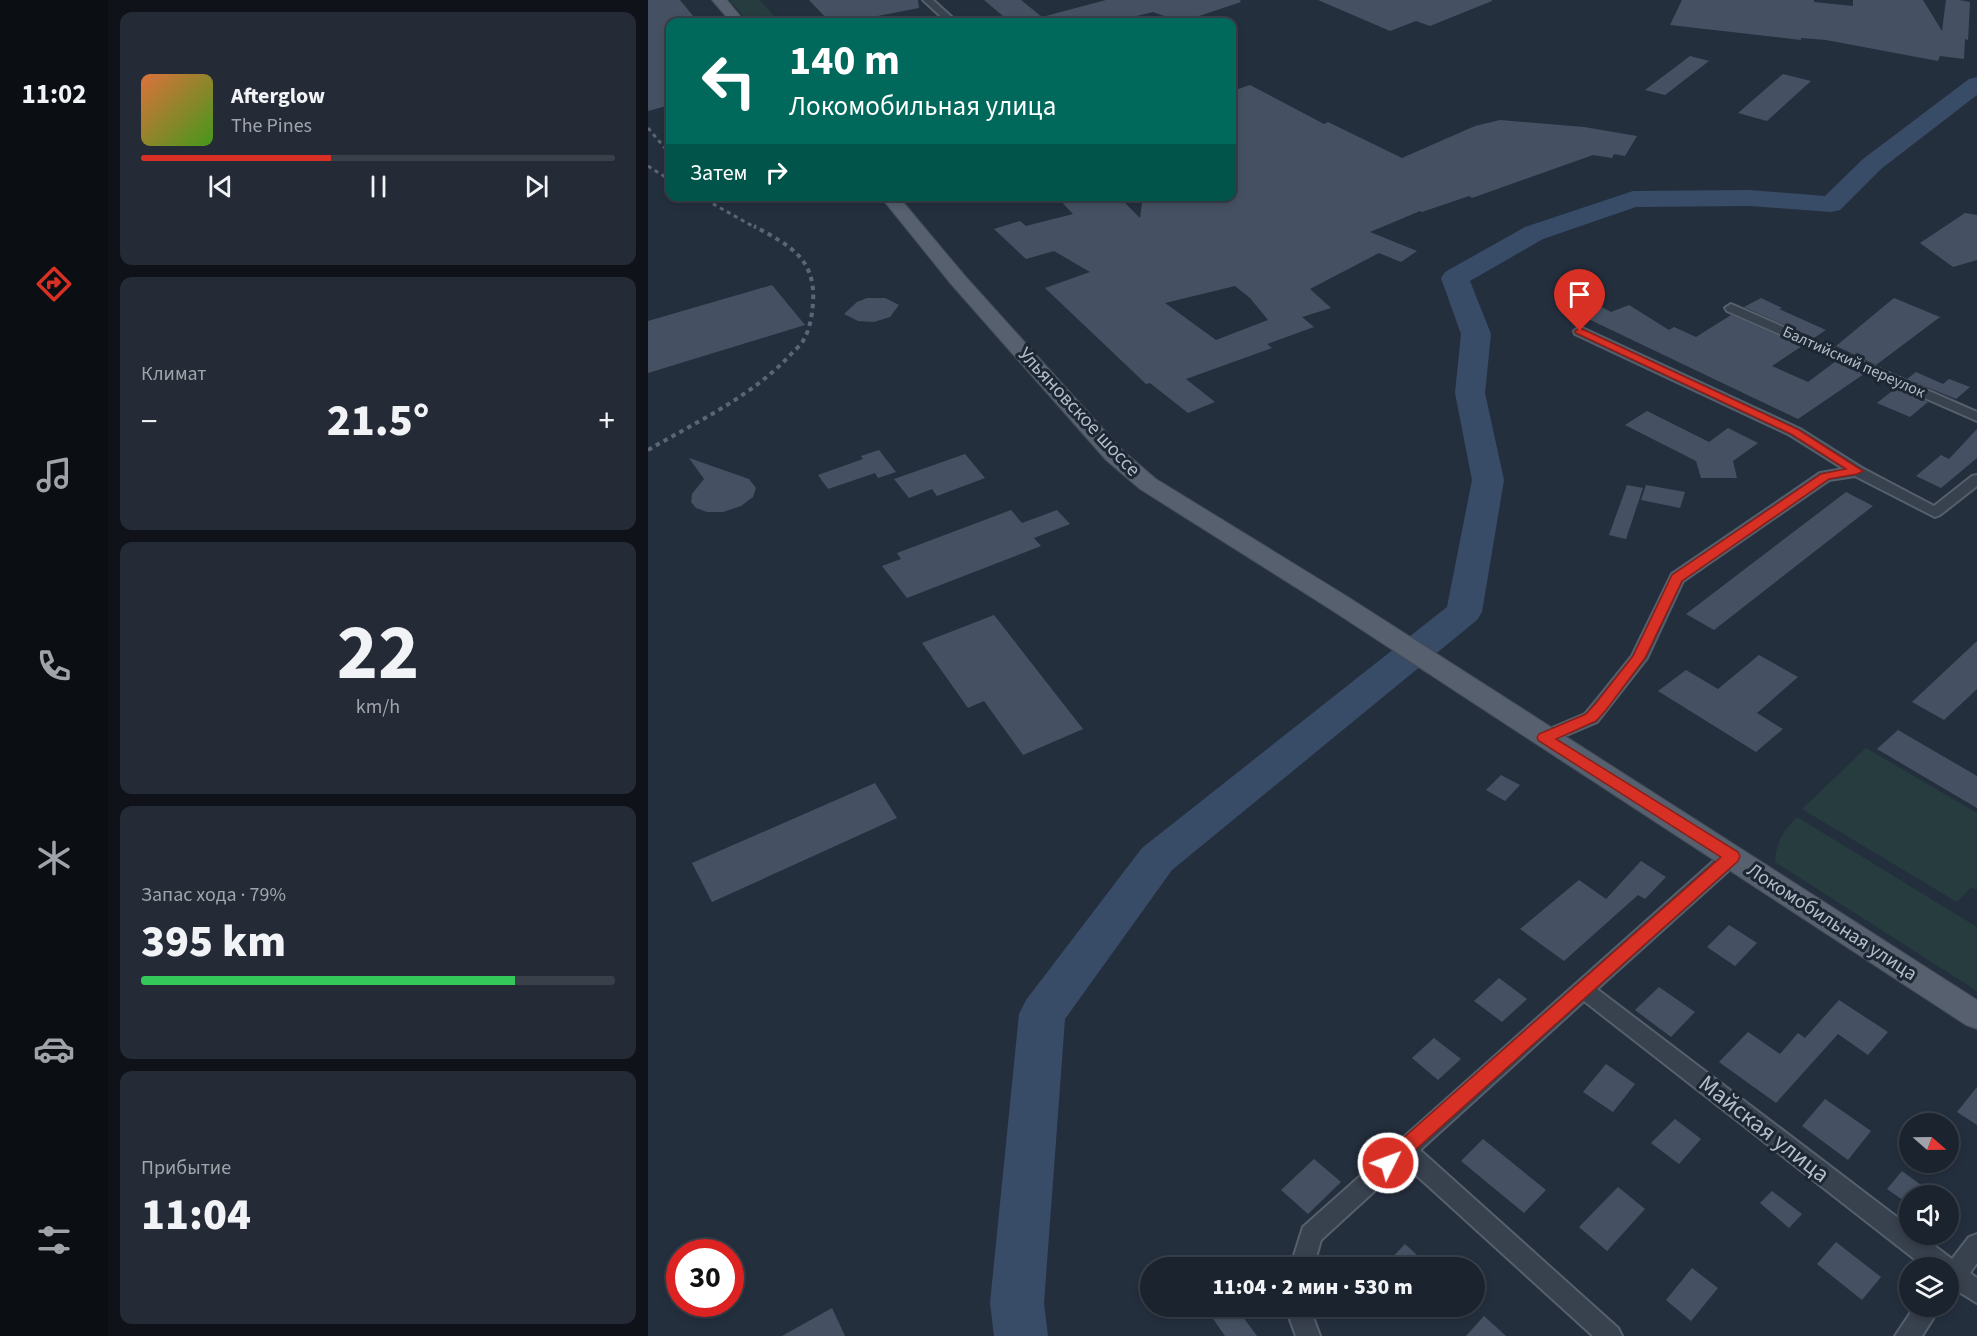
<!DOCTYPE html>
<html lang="ru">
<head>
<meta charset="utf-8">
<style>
	:root { --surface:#1b232e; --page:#242b36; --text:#f1f3f6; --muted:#a0a4aa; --line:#39404a; --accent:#d93025 }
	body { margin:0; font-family:"Source Sans 3",sans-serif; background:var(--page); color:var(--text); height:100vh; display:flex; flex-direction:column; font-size:22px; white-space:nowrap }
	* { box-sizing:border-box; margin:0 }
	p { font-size:20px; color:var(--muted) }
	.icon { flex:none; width:33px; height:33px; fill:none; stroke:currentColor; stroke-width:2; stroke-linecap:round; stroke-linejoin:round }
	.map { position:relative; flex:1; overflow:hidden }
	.details { display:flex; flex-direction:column; gap:12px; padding:12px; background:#0f1319; width:540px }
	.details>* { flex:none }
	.hud { position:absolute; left:18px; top:18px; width:570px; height:183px; border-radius:12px; box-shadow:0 3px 9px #0003,0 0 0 2px var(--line); background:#00695c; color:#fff; overflow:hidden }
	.needle { width:39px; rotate:110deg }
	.controls { position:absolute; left:1251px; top:1113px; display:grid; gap:12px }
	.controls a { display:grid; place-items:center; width:60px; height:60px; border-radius:50%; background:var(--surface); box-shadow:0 3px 9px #0003,0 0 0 2px var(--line); font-size:30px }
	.speed { position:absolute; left:18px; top:1239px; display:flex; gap:12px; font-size:30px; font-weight:700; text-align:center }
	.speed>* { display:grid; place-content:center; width:78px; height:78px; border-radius:50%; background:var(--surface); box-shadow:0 3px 9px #0003,0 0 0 2px var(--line); line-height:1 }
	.speed .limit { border:9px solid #d22; background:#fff; color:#111 }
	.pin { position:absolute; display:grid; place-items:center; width:51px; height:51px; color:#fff; margin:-62px -26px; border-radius:50% 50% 50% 0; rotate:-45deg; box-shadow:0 0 6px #0007 }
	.pin .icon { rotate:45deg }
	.me { position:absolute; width:66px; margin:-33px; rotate:48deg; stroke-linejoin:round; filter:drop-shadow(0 0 4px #0008) }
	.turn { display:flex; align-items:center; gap:21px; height:126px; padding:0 24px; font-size:27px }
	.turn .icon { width:78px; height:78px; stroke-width:2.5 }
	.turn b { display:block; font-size:42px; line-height:51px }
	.then { display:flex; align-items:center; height:57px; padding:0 24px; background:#0003; gap:12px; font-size:22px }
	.big { font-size:45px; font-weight:800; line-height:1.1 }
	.details .card { flex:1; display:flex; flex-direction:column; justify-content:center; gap:9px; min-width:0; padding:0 21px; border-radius:12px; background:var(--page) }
	.details .dial { align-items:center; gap:0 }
	.dial b { font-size:78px; line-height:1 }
	.song { display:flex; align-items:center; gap:18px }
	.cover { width:72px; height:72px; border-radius:9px; background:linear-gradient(135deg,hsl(20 70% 55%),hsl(100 70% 35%)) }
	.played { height:6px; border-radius:3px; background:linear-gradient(90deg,var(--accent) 40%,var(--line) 40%) }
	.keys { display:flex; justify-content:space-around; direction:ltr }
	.heat { display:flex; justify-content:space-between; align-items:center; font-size:33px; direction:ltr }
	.charge { height:9px; border-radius:4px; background:linear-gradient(90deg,#34c759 79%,var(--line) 0) }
	.trip { position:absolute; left:492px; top:1257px; width:345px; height:60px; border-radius:30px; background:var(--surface); box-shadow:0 3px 9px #0003,0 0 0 2px var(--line); font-weight:800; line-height:60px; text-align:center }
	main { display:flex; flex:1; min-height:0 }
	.menu { display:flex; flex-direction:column; width:108px; justify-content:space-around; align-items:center; background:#0b0e12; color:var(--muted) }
	.menu .icon { width:42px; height:42px }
	.menu .current { color:var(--accent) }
	.menu b { font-size:27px; color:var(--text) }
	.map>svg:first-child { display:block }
</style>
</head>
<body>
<main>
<nav class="menu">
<b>11:02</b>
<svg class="icon current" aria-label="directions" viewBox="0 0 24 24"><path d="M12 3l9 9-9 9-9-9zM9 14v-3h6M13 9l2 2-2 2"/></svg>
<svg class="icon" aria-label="music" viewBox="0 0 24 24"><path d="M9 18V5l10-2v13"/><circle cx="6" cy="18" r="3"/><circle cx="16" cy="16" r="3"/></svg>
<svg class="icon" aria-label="phone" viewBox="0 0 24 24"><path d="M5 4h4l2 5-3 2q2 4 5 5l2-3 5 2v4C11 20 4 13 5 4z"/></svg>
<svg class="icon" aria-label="climate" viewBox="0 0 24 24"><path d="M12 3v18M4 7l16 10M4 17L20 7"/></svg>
<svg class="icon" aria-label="car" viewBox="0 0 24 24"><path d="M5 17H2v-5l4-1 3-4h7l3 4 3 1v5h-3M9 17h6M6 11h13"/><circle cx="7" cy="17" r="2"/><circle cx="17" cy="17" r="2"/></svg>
<svg class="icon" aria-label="filters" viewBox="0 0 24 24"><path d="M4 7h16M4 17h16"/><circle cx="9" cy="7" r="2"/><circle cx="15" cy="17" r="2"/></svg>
</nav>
<section class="details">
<div class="card">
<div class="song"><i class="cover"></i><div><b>Afterglow</b><p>The Pines</p></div></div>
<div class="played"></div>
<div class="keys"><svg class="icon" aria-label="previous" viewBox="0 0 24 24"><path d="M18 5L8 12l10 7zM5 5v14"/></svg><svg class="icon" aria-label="pause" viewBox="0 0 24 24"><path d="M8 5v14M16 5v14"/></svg><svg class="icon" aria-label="next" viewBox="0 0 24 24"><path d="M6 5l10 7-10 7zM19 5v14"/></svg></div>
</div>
<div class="card"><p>Климат</p>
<div class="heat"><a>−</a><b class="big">21.5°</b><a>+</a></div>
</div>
<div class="card dial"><b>22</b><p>km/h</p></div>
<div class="card"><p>Запас хода · 79%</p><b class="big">395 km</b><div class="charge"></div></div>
<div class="card"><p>Прибытие</p><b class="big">11:04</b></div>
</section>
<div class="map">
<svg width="1329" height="1336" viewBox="0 0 1329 1336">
	<rect width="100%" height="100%" fill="#242f3e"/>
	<g fill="#263c3f">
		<path d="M81 0H112L131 22H101Z"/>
		<path d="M1218 748 1329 813V890L1323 887 1309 902 1154 809Z"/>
		<path d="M1149 817 1329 927V991L1127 862C1128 842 1135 831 1149 817Z"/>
	</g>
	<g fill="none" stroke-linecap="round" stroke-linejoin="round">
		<path fill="#394c67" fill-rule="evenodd" d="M1329 77V95L1233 169 1192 210 1183 212 1102 206 988 207 895 239 822 281 843 334 837 393 856 480 834 612 829 620 524 870 417 1019 396 1303 400 1336H346L342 1303 371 1014 378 1000 494 848 799 607 824 480 807 393 813 334 793 278 797 272 877 227 985 191 1102 190 1177 196 1215 159 1321 79Z"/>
	</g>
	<g fill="#455162" fill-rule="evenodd">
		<path d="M0 0H32L50 22H22V105L0 111Z"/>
		<path d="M161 0H270L271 8 199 22H182Z"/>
		<path d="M336 0H373L394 17 458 0H592L593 2 533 22 505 12 464 22H362Z"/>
		<path d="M670 0H844V1L782 26 768 21 742 31Z"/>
		<path d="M1034 0H1166V2L1205 6V0H1275L1294 31 1298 0H1311L1322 2 1320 40 1317 39 1316 59 1292 56 1290 61 1178 40 1153 38V40L1022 25Z"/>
		<path d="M1042 56 1061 61 1017 95 997 90Z"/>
		<path d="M1135 74 1163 81 1119 121 1090 113Z"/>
		<path d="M602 85 676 124 680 122 754 158 827 126 852 120 936 127 989 136 977 156 966 154 964 158 945 155 824 198 821 196 774 212 772 211 722 232 769 251 753 262 731 253 662 289 683 308 654 317 666 327 619 344 624 348 538 379 567 402 540 413 502 383 498 384 397 288 442 272 406 251 378 259 346 229 372 221 378 226 425 214 408 196H470L492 218 495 196H584V91ZM587 286 602 298 620 320 568 340 517 303Z"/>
		<path d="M1317 213 1329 215V260L1305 267 1272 243Z"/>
		<path d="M124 285 157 325 0 373V321Z"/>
		<path d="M219 298H237L251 305 242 317 226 322 210 321 196 314 209 302Z"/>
		<path d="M1113 298 1134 308 1131 309 1178 330 1166 338 1096 307Z"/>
		<path d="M1246 298 1292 317 1228 365 1188 346Z"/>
		<path d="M950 305 963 312 981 305 1021 330 1026 327 1048 337 1083 315 1154 346 1124 366 1160 382 1188 361 1216 374 1150 419 932 315Z"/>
		<path d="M1268 372 1295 384 1301 379 1322 387 1308 399 1259 379Z"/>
		<path d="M1248 388 1280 402 1262 417 1229 403Z"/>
		<path d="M999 411 1061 442 1080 428 1110 443 1085 461 1089 478H1053L1048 461 977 425Z"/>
		<path d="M1329 429V458L1293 488 1268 476 1293 455 1301 459Z"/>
		<path d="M231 450 248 472 230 478 227 473 180 489 170 475 215 459 213 456Z"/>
		<path d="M317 454 337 478 289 496 284 489 261 498 246 479Z"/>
		<path d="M41 458 101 479 108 488 105 497 93 506 75 512H59L48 508 43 502 44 494 56 479Z"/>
		<path d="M979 485 995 488 978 539 961 535Z"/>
		<path d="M998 485 1037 492 1032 508 993 500Z"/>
		<path d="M1198 492 1225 506 1066 630 1038 614Z"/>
		<path d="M363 510 374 523 409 510 422 524 386 538 393 546 259 598 234 566 253 559 249 553Z"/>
		<path d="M346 615 435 729 375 755 336 701 320 708 274 643Z"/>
		<path d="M1329 641V689L1296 720 1264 702Z"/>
		<path d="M1111 655 1150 677 1109 713 1135 729 1108 752 1010 691 1038 670 1070 689Z"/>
		<path d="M1250 730 1329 776V808L1229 749Z"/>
		<path d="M853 775 872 785 857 801 838 790Z"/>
		<path d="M227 783 249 818 64 902 44 863Z"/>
		<path d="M993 861 1018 877 997 899 990 895 916 961 872 929 931 880 958 899Z"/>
		<path d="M1081 925 1109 943 1087 966 1059 947Z"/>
		<path d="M851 978 879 999 854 1022 826 1001Z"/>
		<path d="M1011 987 1047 1012 1023 1037 987 1010Z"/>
		<path d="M1191 1000 1240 1032 1220 1055 1190 1034 1128 1103 1071 1062 1100 1032 1132 1054 1150 1033 1157 1038Z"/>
		<path d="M786 1038 813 1059 790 1080 764 1058Z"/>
		<path d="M958 1064 987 1084 965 1112 935 1092Z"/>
		<path d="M1329 1087V1125L1309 1112Z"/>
		<path d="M1177 1099 1223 1131 1200 1160 1154 1126Z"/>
		<path d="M1027 1119 1053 1139 1031 1164 1003 1143Z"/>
		<path d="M835 1139 898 1190 876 1213 813 1161Z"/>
		<path d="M666 1159 693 1182 660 1214 633 1190Z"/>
		<path d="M1254 1171 1288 1196H1262V1205L1239 1189Z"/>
		<path d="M970 1187 997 1209 959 1251 931 1227Z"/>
		<path d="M1124 1191 1154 1214 1141 1228 1112 1203Z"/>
		<path d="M1188 1242 1233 1277 1214 1300 1169 1264Z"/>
		<path d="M757 1244 783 1268H734Z"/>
		<path d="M1044 1268 1070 1288 1043 1321 1018 1300Z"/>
		<path d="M570 1306H587L609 1336H577L561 1313Z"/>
		<path d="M184 1308 197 1336H134Z"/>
		<path d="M836 1316 858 1336H818Z"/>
	</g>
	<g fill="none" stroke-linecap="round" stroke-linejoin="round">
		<g stroke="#565f6c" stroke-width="4">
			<g id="minor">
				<path d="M275 0H285L309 22H299Z"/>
				<path d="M1083 304 1329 412V421L1079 311 1077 308Z"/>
				<path d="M932 327 1152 429 1214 468 1286 506 1324 476 1329 475V486L1292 515 1287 517 1207 476 1181 480 1035 581 999 658 949 722 902 742 896 744 890 742 887 738 890 734 937 714 947 702 984 656 1024 574 1172 473 1196 469 1142 435 927 334 926 331Z"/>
				<path d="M1084 849 1091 851 1093 856 1091 861 949 989 1262 1227V1234H1271L1304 1259 1321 1237 1329 1234V1263L1322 1273 1329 1278V1303L1308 1290 1300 1294V1268H1278L936 1001 772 1150 970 1328 974 1336H945L756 1164 673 1240 665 1268H642L655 1227 1077 851Z"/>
				<path d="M637 1306H661L672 1336H648Z"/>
				<path d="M1267 1306H1293L1274 1336H1247Z"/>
			</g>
		</g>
		<g stroke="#414a57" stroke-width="2">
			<g id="primary">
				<path d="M64 0H79L97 22H83Z"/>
				<path d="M232 196H250L317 276 474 450 508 479 700 597 1329 1000V1029L1318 1025 682 609 492 489 458 460 303 284Z"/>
			</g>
		</g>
		<use href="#minor" fill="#38414e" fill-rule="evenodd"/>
		<use href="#primary" fill="#56606e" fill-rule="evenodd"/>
		<g stroke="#5a6575" stroke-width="3" stroke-dasharray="4 4" stroke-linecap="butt">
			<path d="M0 128 22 154"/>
			<path d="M0 166 22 180"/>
			<path d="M51 196 108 228"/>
		</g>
		<path stroke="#5a6575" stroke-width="4" stroke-dasharray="4.5 4.5" stroke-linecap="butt" d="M0 450C50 421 105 396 144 353 148 349 154 344 156 339 162 329 164 315 165 303 168 258 142 246 106 226"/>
	</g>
	<path fill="#d93025" stroke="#8d1f18" stroke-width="1.5" d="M932 328 1151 430 1215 471 1209 474 1181 479 1034 581 997 658 958 710 948 721 908 739 1090 852 1092 856 1090 861 746 1169 740 1171 734 1169 731 1163 734 1157 1073 857 891 741 889 738 891 734 938 714 948 703 985 656 1024 575 1173 474 1198 469 1143 434 928 333 927 331Z"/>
	<g text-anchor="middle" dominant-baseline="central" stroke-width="6" stroke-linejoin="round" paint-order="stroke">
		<g font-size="16" fill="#b4bcc9" stroke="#1d2633">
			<text transform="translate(1206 362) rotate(24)">Балтийский переулок</text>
		</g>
		<g font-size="20" fill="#b4bcc9" stroke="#1d2633">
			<text transform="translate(431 412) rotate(47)">Ульяновское шоссе</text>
			<text transform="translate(1184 922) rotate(33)">Локомобильная улица</text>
		</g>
		<g font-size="24" fill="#b4bcc9" stroke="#1d2633">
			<text transform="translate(1116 1129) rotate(38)">Майская улица</text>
		</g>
	</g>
</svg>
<div class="controls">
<a><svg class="needle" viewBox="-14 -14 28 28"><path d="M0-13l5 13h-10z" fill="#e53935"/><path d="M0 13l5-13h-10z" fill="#a0a4aa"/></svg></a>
<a><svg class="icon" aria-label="sound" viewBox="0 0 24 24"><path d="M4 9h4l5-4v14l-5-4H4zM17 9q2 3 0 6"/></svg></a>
<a><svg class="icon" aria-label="layers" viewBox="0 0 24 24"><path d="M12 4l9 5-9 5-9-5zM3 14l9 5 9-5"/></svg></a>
</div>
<div class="speed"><div class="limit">30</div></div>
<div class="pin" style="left:932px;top:331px;background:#d93025"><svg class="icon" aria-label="arrive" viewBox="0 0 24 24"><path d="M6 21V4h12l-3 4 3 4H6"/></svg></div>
<svg class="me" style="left:740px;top:1163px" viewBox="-20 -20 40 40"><circle r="17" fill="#d93025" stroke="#fff" stroke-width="3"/><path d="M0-11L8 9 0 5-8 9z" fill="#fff"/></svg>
<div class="trip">11:04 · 2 мин · 530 m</div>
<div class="hud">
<div class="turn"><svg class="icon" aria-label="left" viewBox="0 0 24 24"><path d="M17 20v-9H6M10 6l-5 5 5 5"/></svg><div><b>140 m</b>Локомобильная улица</div></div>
<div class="then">Затем<svg class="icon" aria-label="right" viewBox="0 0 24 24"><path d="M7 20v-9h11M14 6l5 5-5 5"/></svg></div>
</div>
</div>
</main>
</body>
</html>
